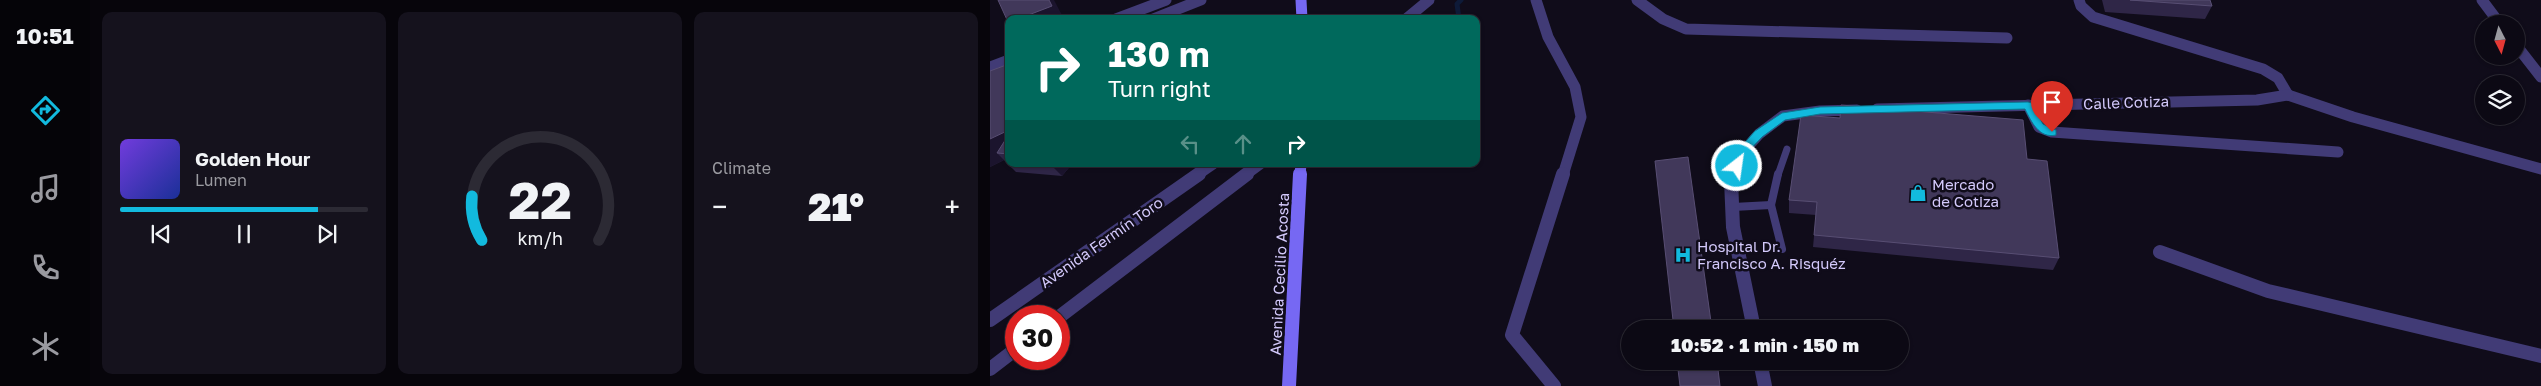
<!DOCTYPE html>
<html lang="en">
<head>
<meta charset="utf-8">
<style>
	:root { --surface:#0c0914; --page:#15121d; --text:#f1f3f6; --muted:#9a9aa0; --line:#2c2a34; --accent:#12bade }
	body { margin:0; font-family:"Golos Text",sans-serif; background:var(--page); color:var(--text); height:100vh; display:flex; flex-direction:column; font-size:19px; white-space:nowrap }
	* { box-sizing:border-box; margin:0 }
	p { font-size:16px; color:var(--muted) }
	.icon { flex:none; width:28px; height:28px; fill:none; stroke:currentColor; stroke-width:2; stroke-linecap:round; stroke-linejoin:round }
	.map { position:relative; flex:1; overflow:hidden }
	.drawer { display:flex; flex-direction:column; gap:12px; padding:12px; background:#07050b; width:900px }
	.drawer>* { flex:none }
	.hud { position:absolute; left:15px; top:15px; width:475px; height:152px; border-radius:10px; box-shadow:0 1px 4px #0004,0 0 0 1px var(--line); background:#00695c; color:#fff; overflow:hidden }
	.needle { width:32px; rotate:174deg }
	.tools { position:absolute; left:1485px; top:15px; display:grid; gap:10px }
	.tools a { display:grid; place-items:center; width:50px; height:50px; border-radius:50%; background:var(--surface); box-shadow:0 1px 4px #0004,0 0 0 1px var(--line); font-size:25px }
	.speed { position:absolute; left:15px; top:305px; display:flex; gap:10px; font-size:25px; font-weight:700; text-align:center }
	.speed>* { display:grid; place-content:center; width:65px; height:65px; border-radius:50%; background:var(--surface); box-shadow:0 1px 4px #0004,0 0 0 1px var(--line); line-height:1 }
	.speed .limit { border:8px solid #d22; background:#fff; color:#111 }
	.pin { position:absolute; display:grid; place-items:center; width:42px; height:42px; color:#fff; margin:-51px -21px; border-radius:50% 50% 50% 0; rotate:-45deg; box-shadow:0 0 5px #0007 }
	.pin .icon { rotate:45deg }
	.me { position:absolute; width:55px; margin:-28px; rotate:30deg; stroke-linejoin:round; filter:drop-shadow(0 0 4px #0008) }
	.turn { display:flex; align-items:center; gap:18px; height:105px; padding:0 20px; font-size:22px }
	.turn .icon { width:65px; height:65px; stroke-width:2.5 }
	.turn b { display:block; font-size:35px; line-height:42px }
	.lanes { display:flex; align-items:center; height:48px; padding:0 20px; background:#0003; justify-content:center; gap:25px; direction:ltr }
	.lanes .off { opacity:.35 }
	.big { font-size:38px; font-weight:800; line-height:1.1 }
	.drawer .widget { flex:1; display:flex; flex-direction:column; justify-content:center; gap:8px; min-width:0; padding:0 18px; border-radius:10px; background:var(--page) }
	.drawer .dial { align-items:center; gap:0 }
	.dial svg { height:130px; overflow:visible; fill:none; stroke:var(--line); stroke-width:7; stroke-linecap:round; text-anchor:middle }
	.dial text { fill:var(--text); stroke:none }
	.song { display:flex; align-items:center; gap:15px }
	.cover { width:60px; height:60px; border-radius:8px; background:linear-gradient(135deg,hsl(260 70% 55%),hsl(230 70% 35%)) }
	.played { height:5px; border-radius:2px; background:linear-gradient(90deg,var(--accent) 80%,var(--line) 80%) }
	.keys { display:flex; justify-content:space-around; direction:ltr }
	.heat { display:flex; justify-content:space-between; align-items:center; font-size:28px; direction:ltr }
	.drawer .tiles { flex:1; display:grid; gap:12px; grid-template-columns:repeat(3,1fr) }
	.trip { position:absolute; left:631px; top:320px; width:288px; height:50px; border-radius:25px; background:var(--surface); box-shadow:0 1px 4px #0004,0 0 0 1px var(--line); font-weight:800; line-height:50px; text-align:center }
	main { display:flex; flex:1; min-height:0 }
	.tabs { display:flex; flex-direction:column; width:90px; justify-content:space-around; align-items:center; background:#050408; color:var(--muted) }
	.tabs .icon { width:35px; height:35px }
	.tabs .on { color:var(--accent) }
	.tabs b { font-size:22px; color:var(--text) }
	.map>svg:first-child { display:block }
</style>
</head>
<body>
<main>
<nav class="tabs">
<b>10:51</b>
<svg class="icon on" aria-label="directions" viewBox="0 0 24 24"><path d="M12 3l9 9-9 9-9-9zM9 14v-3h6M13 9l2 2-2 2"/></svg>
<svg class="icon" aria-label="music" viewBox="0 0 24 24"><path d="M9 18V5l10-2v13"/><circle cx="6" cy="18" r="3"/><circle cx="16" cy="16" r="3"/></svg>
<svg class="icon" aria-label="phone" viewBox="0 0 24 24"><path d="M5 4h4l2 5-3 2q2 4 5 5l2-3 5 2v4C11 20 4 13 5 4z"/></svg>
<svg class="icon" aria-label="climate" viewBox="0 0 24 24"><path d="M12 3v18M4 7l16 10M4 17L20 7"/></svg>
</nav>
<section class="drawer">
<div class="tiles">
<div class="widget">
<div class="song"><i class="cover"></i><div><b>Golden Hour</b><p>Lumen</p></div></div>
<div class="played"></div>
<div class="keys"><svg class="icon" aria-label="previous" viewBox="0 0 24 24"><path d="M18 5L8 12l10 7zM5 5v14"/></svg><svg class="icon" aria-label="pause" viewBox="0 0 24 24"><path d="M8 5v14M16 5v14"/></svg><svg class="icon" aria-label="next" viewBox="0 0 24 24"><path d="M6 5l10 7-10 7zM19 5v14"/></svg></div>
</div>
<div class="widget dial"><svg viewBox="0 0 100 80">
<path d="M14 69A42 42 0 1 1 86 69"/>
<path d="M14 69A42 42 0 0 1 8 42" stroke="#12bade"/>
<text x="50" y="56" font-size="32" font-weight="700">22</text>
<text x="50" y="72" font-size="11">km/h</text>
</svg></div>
<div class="widget"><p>Climate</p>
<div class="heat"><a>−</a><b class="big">21°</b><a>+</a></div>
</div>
</div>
</section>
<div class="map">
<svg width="1551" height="386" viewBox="0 0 1551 386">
	<rect width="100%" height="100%" fill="#100c1a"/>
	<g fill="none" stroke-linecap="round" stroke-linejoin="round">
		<path stroke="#0e1a38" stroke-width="5" d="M469 19 467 4 471 0"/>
		<path stroke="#413b76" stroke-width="7" d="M788 175 797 149"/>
		<g stroke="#413b76" stroke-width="8">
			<path d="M788 174 781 205 792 249"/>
			<path d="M743 207 781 205"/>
		</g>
		<g stroke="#413b76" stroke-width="11">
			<path d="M546 0 558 37 585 87 591 117 573 175"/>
			<path d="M647 0 673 19 696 29 1017 38"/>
			<path d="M1089 0 1091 6 1103 17 1273 69 1288 78 1298 95"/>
			<path d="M1492 0 1510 24"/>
			<path d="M126 19 176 0"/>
			<path d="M163 19 211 0"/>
			<path d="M416 19 439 0"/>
			<path d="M1526 45 1551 77"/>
			<path d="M0 67 19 60"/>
			<path d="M1298 95 1363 117 1551 169"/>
			<path d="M1038 105 1049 127 1062 132 1348 152"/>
			<path d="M887 109 1267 100 1298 95"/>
			<path d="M207 175 223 164"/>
			<path d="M255 175 270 164"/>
			<path d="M743 175 753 152 769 134 793 116 830 111 867 110"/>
		</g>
		<g stroke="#413b76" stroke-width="14">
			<path d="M744 174 741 180 743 227 764 329"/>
			<path d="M1170 252 1278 291 1551 356"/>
			<path d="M69 317 257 174"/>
			<path d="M0 320 209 174"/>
			<path d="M770 361 775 386"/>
			<path d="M0 369 26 349"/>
			<path d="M564 386 522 335 573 174"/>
		</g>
		<g stroke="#7668f3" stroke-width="11">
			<path d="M311 0 312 19"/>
			<path d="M310 175 311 164"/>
		</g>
		<path stroke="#7668f3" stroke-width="14" d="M299 386 310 174"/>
	</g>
	<g fill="#2f2647">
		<path d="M1112 0H1220L1222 6 1215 19 1115 12Z"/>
		<path d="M19 64V164H82L72 176 26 172 14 160 0 167Z"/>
		<path d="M1037 159 1069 258 1063 270 823 247 826 215 799 213V200Z"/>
	</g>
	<g fill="#1b142d">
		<path d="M59 0H64L74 19H28Z"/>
		<path d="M19 130V154L7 153 14 160 0 167V139Z"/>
		<path d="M60 164H82L72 176Z"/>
	</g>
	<g fill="#41385a" stroke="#584e73">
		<path d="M8 0H59L62 6 28 19H19V22H18Z"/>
		<path d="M1140 0H1220L1222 6Z"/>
		<path d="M19 64V130L0 139V71Z"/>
		<path d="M851 105 1033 120 1037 159 1057 161 1069 258 824 235 827 202 799 200 811 115 850 118Z"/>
		<path d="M19 134V154L7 153Z"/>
		<path d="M698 157 722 329H684L665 161Z"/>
		<path d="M687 361H727L730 386H690Z"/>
	</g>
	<path fill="#12bade" stroke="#0c7990" d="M1038 102 1042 103 1053 124 1066 130V135C1049 139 1041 121 1035 109L830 114 795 120 772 137 757 153 751 169H743L741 166 749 149 765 131 792 113 830 107Z"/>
	<defs>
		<g id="shop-bare" transform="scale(1.35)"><path d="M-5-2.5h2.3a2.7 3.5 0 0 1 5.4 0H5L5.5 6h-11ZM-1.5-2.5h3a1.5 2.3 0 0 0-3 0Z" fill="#12bade" stroke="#100c1a" stroke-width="2.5" paint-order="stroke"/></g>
		<g id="hospital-bare" transform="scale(1.35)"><path d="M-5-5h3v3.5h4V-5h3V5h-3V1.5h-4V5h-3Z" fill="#12bade" stroke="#100c1a" stroke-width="2.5" paint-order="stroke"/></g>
	</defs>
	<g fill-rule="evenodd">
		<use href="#shop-bare" x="928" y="193"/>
		<use href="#hospital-bare" x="693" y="255"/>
	</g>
	<g text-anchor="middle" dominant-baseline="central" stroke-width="5" stroke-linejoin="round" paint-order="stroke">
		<g font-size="15" fill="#d3c9fb" stroke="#100c1a">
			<text transform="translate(1136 102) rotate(-2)">Calle Cotiza</text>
			<text transform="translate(111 242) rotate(-35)">Avenida Fermín Toro</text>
			<text transform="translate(289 274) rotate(-87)">Avenida Cecilio Acosta</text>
		</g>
		<g font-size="15" fill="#d3c9fb" stroke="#100c1a" text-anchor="start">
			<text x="942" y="184">Mercado<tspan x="942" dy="17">de Cotiza</tspan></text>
			<text x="707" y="246">Hospital Dr.<tspan x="707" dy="17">Francisco A. Risquéz</tspan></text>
		</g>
	</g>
</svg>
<div class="tools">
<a><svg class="needle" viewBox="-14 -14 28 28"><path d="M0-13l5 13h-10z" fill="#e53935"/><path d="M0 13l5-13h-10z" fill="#9a9aa0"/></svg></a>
<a><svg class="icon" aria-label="layers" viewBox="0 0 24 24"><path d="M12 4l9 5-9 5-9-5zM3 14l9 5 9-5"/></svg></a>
</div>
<div class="speed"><div class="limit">30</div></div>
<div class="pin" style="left:1062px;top:132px;background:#d93025"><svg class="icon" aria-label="arrive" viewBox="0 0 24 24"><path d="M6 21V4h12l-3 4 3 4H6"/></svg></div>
<svg class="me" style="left:747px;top:166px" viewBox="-20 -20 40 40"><circle r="17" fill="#12bade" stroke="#fff" stroke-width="3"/><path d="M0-11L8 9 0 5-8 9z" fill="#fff"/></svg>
<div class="trip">10:52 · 1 min · 150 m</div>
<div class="hud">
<div class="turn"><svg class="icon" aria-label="right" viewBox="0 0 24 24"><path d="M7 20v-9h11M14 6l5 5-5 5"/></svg><div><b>130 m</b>Turn right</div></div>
<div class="lanes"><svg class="icon off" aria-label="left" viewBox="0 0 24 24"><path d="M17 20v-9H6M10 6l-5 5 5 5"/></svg><svg class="icon off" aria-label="ahead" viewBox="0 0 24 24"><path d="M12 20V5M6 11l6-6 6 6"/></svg><svg class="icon" aria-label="right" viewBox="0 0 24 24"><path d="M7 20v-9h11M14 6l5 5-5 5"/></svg></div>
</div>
</div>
</main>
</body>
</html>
